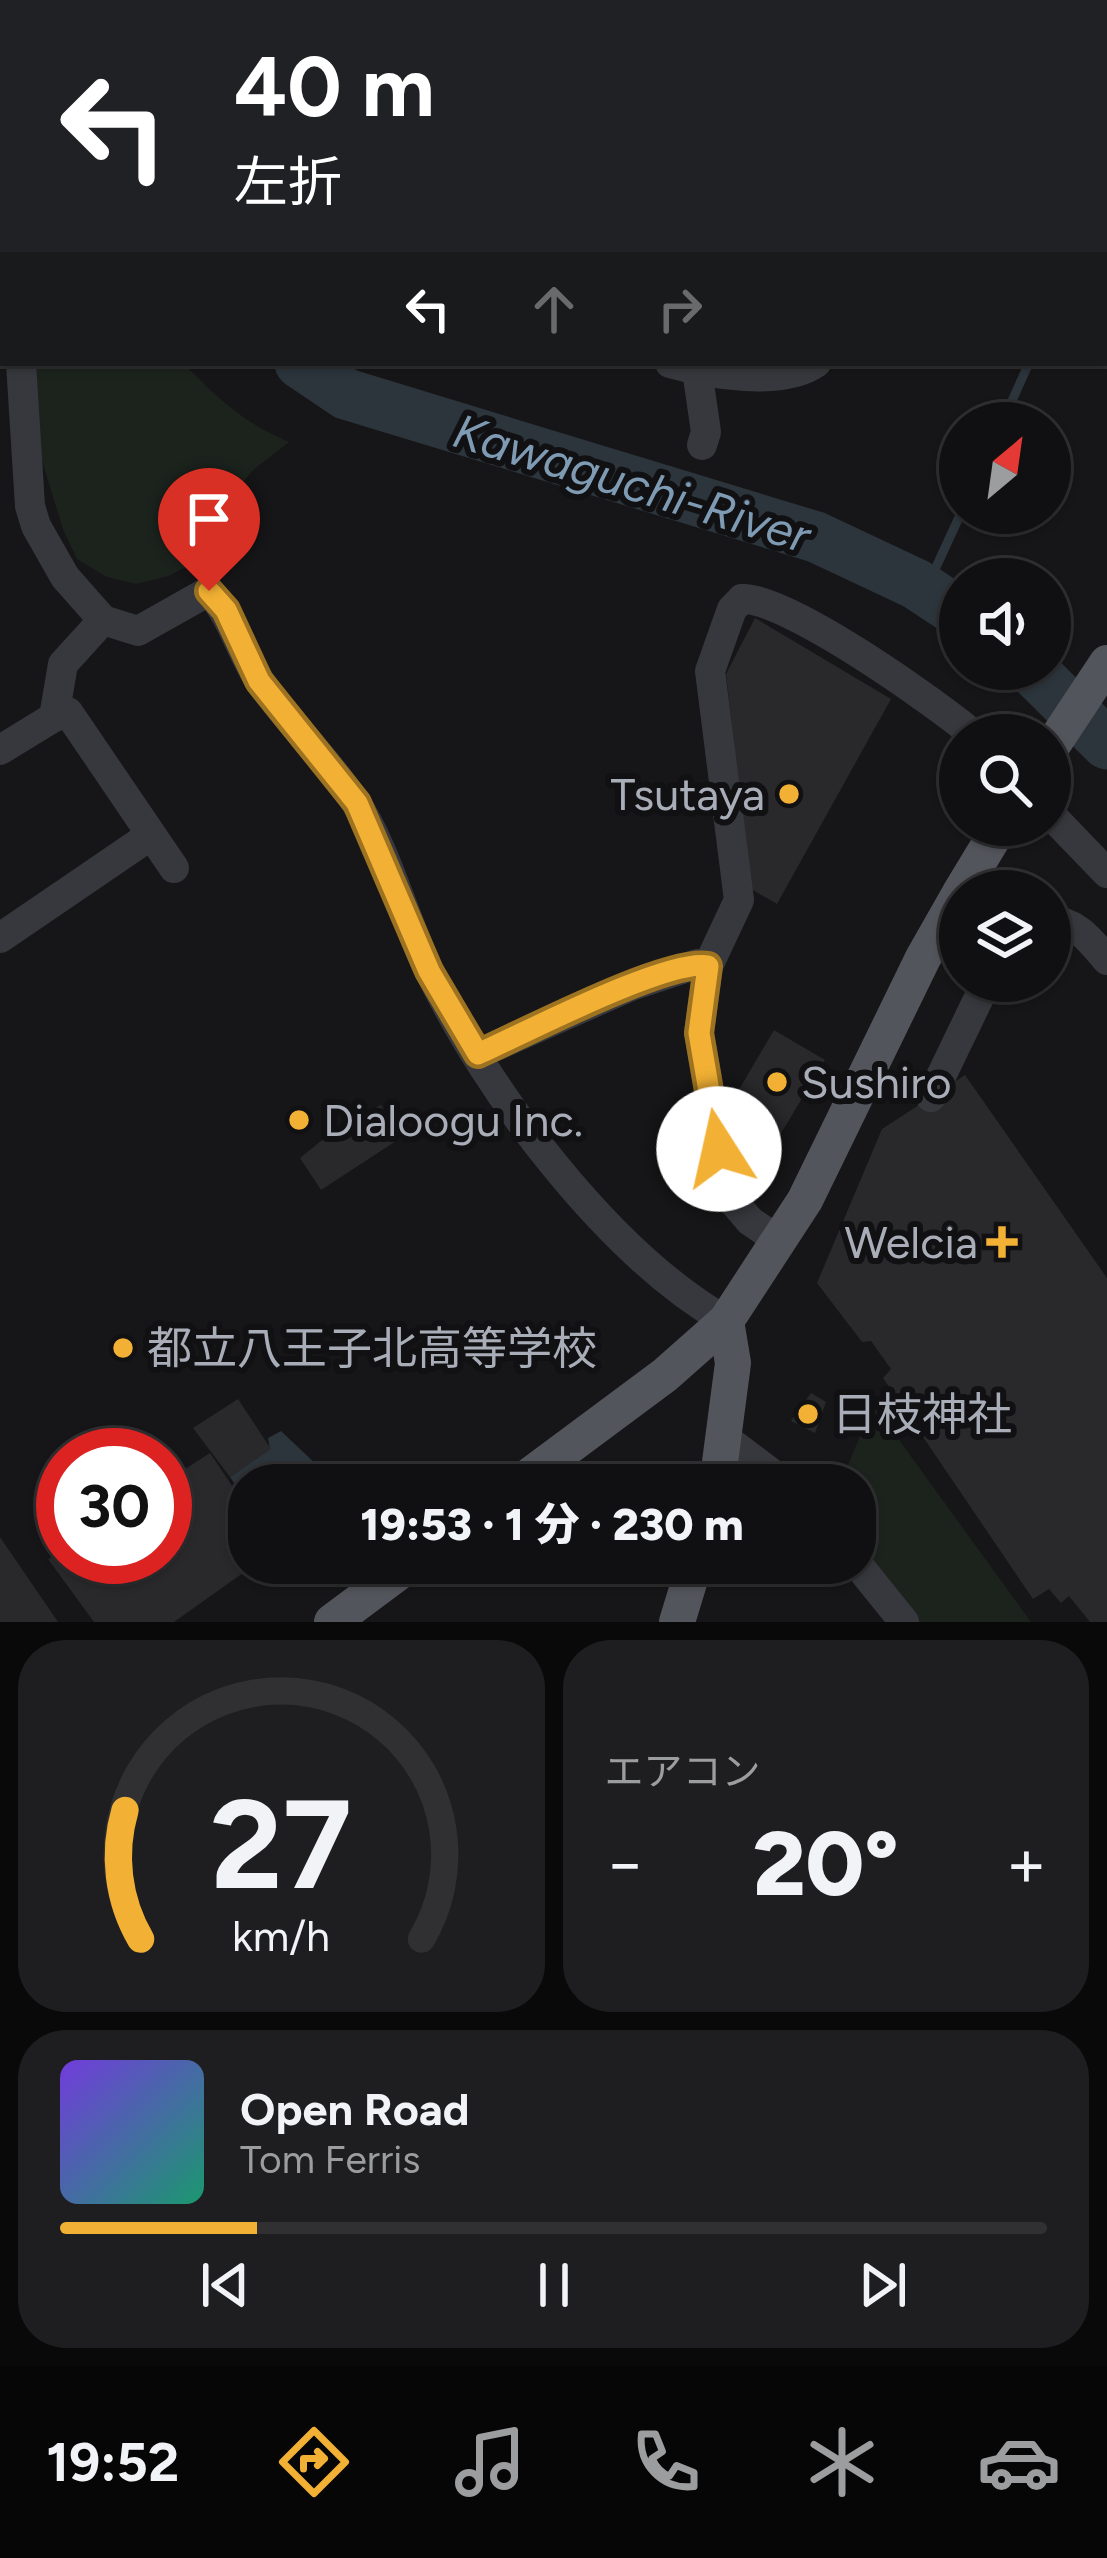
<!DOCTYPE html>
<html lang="ja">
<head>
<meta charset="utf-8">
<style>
	:root { --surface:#101012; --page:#1e1e20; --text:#f1f3f6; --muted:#9c9d9f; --line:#303032; --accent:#f2b134 }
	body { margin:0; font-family:Figtree,"Noto Sans JP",sans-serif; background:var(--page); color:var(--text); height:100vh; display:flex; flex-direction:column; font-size:45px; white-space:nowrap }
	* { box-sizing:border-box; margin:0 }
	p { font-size:39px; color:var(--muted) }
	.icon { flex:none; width:66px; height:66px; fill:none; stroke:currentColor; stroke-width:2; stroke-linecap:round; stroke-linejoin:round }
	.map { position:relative; height:1622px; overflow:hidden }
	.drawer { display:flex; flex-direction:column; gap:18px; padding:18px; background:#09090a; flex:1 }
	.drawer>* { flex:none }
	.guide { position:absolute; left:0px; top:0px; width:1107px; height:366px; box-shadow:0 3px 9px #0004,0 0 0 3px var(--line); background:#202124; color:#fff; overflow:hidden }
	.needle { width:78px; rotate:29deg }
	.tools { position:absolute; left:939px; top:402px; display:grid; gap:24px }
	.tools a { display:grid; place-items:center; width:132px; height:132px; border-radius:50%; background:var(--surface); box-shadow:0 3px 9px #0004,0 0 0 3px var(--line); font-size:60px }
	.speed { position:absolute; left:36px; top:1428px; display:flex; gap:24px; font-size:60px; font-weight:700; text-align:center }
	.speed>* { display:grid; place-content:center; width:156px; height:156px; border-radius:50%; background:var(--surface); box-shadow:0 3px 9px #0004,0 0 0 3px var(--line); line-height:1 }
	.speed .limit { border:18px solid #d22; background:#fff; color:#111 }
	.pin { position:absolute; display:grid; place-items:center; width:102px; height:102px; color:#fff; margin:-123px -51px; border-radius:50% 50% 50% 0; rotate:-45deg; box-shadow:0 0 12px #0007 }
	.pin .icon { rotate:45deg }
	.me { position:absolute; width:132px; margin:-66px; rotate:350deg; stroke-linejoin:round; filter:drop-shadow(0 0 9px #0008) }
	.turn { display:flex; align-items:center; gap:42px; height:252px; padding:0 36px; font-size:54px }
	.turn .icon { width:156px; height:156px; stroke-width:2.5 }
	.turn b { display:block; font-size:84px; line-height:102px }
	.lanes { display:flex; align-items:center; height:114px; padding:0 36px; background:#0003; justify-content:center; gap:60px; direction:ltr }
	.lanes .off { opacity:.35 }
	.big { font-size:90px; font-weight:800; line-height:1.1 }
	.drawer .widget { flex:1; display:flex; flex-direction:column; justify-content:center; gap:18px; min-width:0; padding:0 42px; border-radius:48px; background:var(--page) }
	.drawer .dial { align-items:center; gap:0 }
	.dial svg { height:312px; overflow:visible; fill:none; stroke:var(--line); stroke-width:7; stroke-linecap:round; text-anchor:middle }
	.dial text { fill:var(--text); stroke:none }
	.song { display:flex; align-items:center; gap:36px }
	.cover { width:144px; height:144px; border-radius:18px; background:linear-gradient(135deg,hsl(260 70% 55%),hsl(160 70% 35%)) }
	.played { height:12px; border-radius:6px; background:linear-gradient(90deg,var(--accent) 20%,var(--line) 20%) }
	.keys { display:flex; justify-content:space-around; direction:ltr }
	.heat { display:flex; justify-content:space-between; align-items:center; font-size:66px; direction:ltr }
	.drawer .tiles { flex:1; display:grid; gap:18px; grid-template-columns:1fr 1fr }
	.widget:last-child { grid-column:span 2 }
	.trip { position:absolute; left:228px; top:1464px; width:648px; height:120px; border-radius:48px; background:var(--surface); box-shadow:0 3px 9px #0004,0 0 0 3px var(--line); font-weight:800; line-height:120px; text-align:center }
	.dock { display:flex; height:192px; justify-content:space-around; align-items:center; background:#060607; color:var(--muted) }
	.dock .icon { width:84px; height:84px }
	.dock .current { color:var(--accent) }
	.dock b { font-size:54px; color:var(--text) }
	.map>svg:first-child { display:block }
</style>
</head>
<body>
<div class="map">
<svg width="1107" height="1622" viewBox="0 0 1107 1622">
	<rect width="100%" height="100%" fill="#161618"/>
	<g fill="#1c231d">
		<path d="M12 363H183C216 397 245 424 289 442L253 470 209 522 192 564 168 576 136 584 107 577 77 559 63 529Z"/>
		<path d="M873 1404 1031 1622H904L855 1561V1485H840Z"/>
	</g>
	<path fill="#2c353c" d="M281 1431 338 1485H249V1505L230 1477 270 1449 268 1438Z"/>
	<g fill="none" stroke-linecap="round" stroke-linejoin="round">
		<g stroke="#2c353c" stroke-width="9">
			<path d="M1104 255 1107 246"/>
			<path d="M1104 287 1107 286"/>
			<path d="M1002 423 1029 363"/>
			<path d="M925 591 961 513"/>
		</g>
		<g stroke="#2c353c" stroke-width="51">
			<path d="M152 3V0"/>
			<path d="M300 363 346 394 816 537 916 584 960 613"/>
			<path d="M1031 669 1107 744"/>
		</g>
	</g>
	<g fill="#29292c">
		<path d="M755 618 891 699 777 904 751 889 726 674Z"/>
		<path d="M774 1030 825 1060 780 1135 730 1105Z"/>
		<path d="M965 1075 1107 1278V1622H1090L1069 1596 1061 1603 1049 1589 1033 1599 883 1378 891 1369 871 1341 862 1342 817 1283 882 1129Z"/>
		<path d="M381 1105 395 1128 390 1131 396 1141 321 1190 300 1158 342 1124Z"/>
		<path d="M811 1393 826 1402 815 1433 791 1421Z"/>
		<path d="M238 1399 271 1449 230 1477 193 1428Z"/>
		<path d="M210 1453 249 1511V1563H257L174 1622H94L48 1559 63 1550V1557H165V1482Z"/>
		<path d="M0 1537 58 1622H0Z"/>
	</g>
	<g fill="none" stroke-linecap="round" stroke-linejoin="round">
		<g stroke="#37383d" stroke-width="30">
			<path d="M306 0 307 3"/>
			<path d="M698 0V3"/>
			<path d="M25 3V0"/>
			<path d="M935 3 939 0"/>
			<path d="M1104 70H1107"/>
			<path d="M0 103H3"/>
			<path d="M0 296 3 261"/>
			<path d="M21 363 30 506 36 526 65 577 103 620 138 631 209 591C234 619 241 655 263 686 291 725 327 760 354 800 386 847 403 916 428 968 486 1091 608 1253 726 1321"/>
			<path d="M670 363C710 374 781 387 816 363"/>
			<path d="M696 363 706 432 702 445"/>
			<path d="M742 599 732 609 710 671 739 900 708 966 699 1033 727 1194 750 1221 779 1241"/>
			<path d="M742 599C787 597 936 703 974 735"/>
			<path d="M54 717 68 712 174 868"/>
			<path d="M0 750 54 717 63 664 103 620"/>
			<path d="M1050 814 1107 873"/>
			<path d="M1050 920C1077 922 1090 940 1107 960"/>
			<path d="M0 938 151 835"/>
			<path d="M478 1054 631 986 697 964 708 966"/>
			<path d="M931 1097 987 981"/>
			<path d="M726 1439 787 1485"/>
			<path d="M855 1561 904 1622"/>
		</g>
		<g stroke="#53555c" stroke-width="36">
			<path d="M1050 749 1107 663"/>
			<path d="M961 891 1001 825"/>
			<path d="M517 1485 665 1375 726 1321 805 1200 923 958 960 893"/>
			<path d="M717 1485 733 1363 726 1321"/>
			<path d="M332 1622 411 1563"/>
			<path d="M677 1622 695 1563"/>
		</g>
	</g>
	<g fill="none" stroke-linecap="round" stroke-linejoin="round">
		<g stroke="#9d7322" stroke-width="30">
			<path id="route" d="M209 591 226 610 259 681 357 803 429 971 478 1054C521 1035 668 958 708 966L699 1033 719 1149"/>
		</g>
		<use href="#route" stroke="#f2b134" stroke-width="21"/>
	</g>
	<g fill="#f2b134" stroke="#111113" stroke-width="4.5">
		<circle cx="789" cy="794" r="12"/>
		<circle cx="777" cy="1082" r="12"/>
		<circle cx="299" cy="1120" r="12"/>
		<path d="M996 1224h12v12h12v12h-12v12h-12v-12h-12v-12h12z"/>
		<circle cx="123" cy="1348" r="12"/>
		<circle cx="808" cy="1414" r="12"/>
	</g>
	<g text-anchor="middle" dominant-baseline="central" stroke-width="12" stroke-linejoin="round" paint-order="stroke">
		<g font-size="45" fill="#a8adb8" stroke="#111113" text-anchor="start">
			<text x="765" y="794" text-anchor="end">Tsutaya</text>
			<text x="801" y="1082">Sushiro</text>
			<text x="323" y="1120">Dialoogu Inc.</text>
			<text x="978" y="1242" text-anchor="end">Welcia</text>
			<text x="147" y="1348">都立八王子北高等学校</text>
			<text x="832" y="1414">日枝神社</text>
		</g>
		<g font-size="48" font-style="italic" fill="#7f9bb3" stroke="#111113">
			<text transform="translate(632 483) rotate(17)">Kawaguchi-River</text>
		</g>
	</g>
</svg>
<div class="tools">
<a><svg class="needle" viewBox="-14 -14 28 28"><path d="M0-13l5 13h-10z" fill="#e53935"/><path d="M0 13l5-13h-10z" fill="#9c9d9f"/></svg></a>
<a><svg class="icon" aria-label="sound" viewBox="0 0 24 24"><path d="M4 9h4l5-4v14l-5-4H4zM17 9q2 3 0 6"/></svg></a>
<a><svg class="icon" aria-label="search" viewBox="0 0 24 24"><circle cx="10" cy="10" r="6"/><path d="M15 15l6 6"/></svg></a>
<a><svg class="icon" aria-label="layers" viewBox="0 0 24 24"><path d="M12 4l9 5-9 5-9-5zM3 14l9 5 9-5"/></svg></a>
</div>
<div class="speed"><div class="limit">30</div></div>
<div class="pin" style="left:209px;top:591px;background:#d93025"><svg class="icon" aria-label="arrive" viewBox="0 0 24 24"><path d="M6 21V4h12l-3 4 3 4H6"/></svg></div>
<svg class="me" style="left:719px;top:1149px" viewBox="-20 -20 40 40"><circle r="19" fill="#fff"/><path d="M0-13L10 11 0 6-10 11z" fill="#f2b134"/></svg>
<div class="trip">19:53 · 1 分 · 230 m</div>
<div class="guide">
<div class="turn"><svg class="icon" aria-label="left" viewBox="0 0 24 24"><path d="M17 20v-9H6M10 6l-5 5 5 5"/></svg><div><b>40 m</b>左折</div></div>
<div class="lanes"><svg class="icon" aria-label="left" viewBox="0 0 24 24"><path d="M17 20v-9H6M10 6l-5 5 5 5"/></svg><svg class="icon off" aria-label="ahead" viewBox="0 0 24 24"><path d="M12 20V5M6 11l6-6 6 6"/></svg><svg class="icon off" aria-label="right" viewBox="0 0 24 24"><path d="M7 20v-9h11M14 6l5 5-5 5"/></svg></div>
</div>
</div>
<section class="drawer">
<div class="tiles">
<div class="widget dial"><svg viewBox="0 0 100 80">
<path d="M14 69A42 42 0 1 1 86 69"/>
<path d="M14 69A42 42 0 0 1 10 36" stroke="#f2b134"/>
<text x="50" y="56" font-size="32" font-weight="700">27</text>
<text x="50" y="72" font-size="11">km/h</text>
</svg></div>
<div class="widget"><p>エアコン</p>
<div class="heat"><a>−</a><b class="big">20°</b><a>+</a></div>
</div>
<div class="widget">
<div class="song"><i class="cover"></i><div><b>Open Road</b><p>Tom Ferris</p></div></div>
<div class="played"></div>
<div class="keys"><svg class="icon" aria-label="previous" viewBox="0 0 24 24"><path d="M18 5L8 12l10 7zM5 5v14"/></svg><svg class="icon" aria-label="pause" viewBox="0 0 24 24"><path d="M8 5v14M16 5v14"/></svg><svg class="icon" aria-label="next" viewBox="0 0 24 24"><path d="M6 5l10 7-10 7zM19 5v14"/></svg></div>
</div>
</div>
</section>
<nav class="dock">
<b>19:52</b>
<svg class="icon current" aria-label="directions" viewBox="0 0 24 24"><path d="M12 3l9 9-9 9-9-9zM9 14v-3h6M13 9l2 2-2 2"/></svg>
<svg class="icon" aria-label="music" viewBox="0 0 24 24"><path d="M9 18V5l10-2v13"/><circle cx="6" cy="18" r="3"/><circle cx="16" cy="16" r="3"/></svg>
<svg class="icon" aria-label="phone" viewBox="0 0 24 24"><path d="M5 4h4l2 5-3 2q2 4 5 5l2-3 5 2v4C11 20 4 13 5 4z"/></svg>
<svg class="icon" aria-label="climate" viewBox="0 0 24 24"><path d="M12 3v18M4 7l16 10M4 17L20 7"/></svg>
<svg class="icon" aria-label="car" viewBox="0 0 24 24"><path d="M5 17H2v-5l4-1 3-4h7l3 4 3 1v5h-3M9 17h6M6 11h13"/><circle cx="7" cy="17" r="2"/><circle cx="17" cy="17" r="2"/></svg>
</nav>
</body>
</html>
